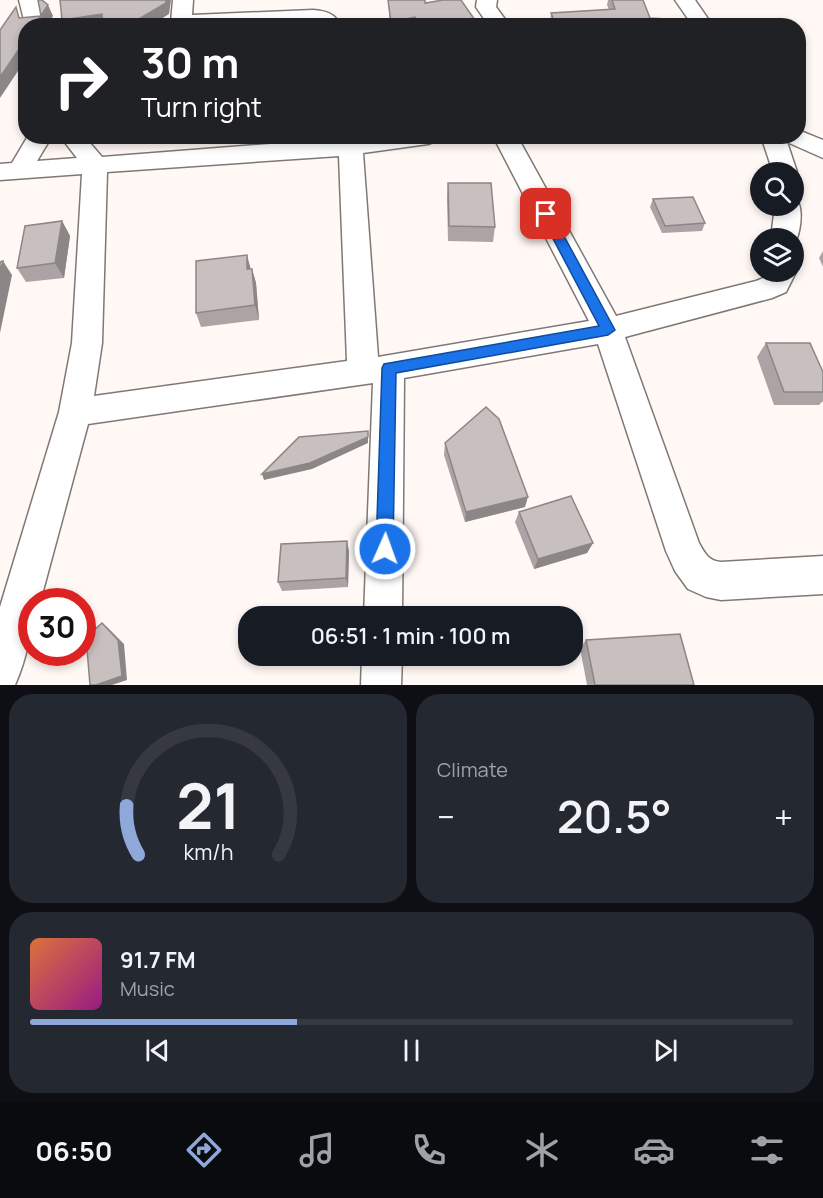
<!DOCTYPE html>
<html lang="en">
<head>
<meta charset="utf-8">
<style>
	:root { --surface:#171b24; --page:#242831; --text:#f1f3f6; --muted:#9ea1a6; --line:#363941; --accent:#8ea8da }
	body { margin:0; font-family:Manrope,sans-serif; background:var(--page); color:var(--text); height:100vh; display:flex; flex-direction:column; font-size:22px; white-space:nowrap }
	* { box-sizing:border-box; margin:0 }
	p { font-size:20px; color:var(--muted) }
	.icon { flex:none; width:33px; height:33px; fill:none; stroke:currentColor; stroke-width:2; stroke-linecap:round; stroke-linejoin:round }
	.map { position:relative; height:685px; overflow:hidden }
	.panel { display:flex; flex-direction:column; gap:9px; padding:9px; background:#0d0f14; flex:1 }
	.panel>* { flex:none }
	.top-card { position:absolute; left:18px; top:18px; width:788px; height:126px; border-radius:24px; box-shadow:0 3px 9px #0003; background:#202124; color:#fff; overflow:hidden }
	.buttons { position:absolute; left:750px; top:162px; display:grid; gap:12px }
	.buttons a { display:grid; place-items:center; width:54px; height:54px; border-radius:50%; background:var(--surface); box-shadow:0 3px 9px #0003; font-size:30px }
	.speed { position:absolute; left:18px; top:588px; display:flex; gap:12px; font-size:30px; font-weight:700; text-align:center }
	.speed>* { display:grid; place-content:center; width:78px; height:78px; border-radius:50%; background:var(--surface); box-shadow:0 3px 9px #0003; line-height:1 }
	.speed .limit { border:9px solid #d22; background:#fff; color:#111 }
	.pin { position:absolute; display:grid; place-items:center; width:51px; height:51px; color:#fff; margin:-26px; border-radius:12px; box-shadow:0 3px 9px #0006 }
	.me { position:absolute; width:66px; margin:-33px; rotate:2deg; stroke-linejoin:round; filter:drop-shadow(0 0 4px #0008) }
	.turn { display:flex; align-items:center; gap:21px; height:126px; padding:0 24px; font-size:27px }
	.turn .icon { width:78px; height:78px; stroke-width:2.5 }
	.turn b { display:block; font-size:42px; line-height:51px }
	.big { font-size:45px; font-weight:600; line-height:1.1 }
	.panel .widget { flex:1; display:flex; flex-direction:column; justify-content:center; gap:9px; min-width:0; padding:0 21px; border-radius:24px; background:var(--page) }
	.panel .dial { align-items:center; gap:0 }
	.dial svg { height:156px; overflow:visible; fill:none; stroke:var(--line); stroke-width:7; stroke-linecap:round; text-anchor:middle }
	.dial text { fill:var(--text); stroke:none }
	.song { display:flex; align-items:center; gap:18px }
	.cover { width:72px; height:72px; border-radius:9px; background:linear-gradient(135deg,hsl(20 70% 55%),hsl(310 70% 35%)) }
	.played { height:6px; border-radius:3px; background:linear-gradient(90deg,var(--accent) 35%,var(--line) 35%) }
	.keys { display:flex; justify-content:space-around; direction:ltr }
	.heat { display:flex; justify-content:space-between; align-items:center; font-size:33px; direction:ltr }
	.panel .tiles { flex:1; display:grid; gap:9px; grid-template-columns:1fr 1fr }
	.widget:last-child { grid-column:span 2 }
	.trip { position:absolute; left:238px; top:606px; width:345px; height:60px; border-radius:24px; background:var(--surface); box-shadow:0 3px 9px #0003; font-weight:600; line-height:60px; text-align:center }
	.dock { display:flex; height:96px; justify-content:space-around; align-items:center; background:#090b0e; color:var(--muted) }
	.dock .icon { width:42px; height:42px }
	.dock .selected { color:var(--accent) }
	.dock b { font-size:27px; color:var(--text) }
	.map>svg:first-child { display:block }
</style>
</head>
<body>
<div class="map">
<svg width="823" height="685" viewBox="0 0 823 685">
	<rect width="100%" height="100%" fill="#fff8f5"/>
	<g fill="none" stroke-linecap="round" stroke-linejoin="round">
		<g stroke="#807875" stroke-width="3">
			<g id="street">
				<path d="M19 0H39L44 26H26V28Z"/>
				<path d="M173 0H193L192 15 313 10C325 11 336 13 340 26H320L313 22 173 26 171 22Z"/>
				<path d="M477 0H497L496 7 510 26H489L476 7Z"/>
				<path d="M675 0H695L713 26H693Z"/>
				<path d="M798 130 823 140V158L787 142 797 172 794 178V172H773L761 136H798Z"/>
				<path d="M28 136H52L37 161 77 158 60 136H84L102 157 371 136H439L436 141 428 144 363 153 378 357 589 321 493 136H517L616 316 756 281 766 277 768 272H794V268L796 272 786 292 772 298 625 337 699 543C705 554 709 561 721 562L823 556V594L721 600 706 597 688 589 675 571 666 551 598 344 404 378 402 616H364L373 383 88 424 40 602H32C32 631 27 658 15 685H0V607L59 412 72 343 82 174 0 180V164L12 163ZM339 156 347 361 94 396 102 343 107 172Z"/>
				<path d="M794 199 797 200C804 211 800 234 794 245V238H771L775 206H794Z"/>
				<path d="M362 656H402L401 685H361Z"/>
			</g>
		</g>
		<use href="#street" fill="#fff" fill-rule="evenodd"/>
	</g>
	<g fill="#aca4a4">
		<path d="M388 0H425V3L477 26H390Z"/>
		<path d="M608 0H643L650 18 678 26H550L551 13 609 10 607 5Z"/>
		<path d="M448 183 495 227 493 242 448 241 447 198Z"/>
		<path d="M653 199 705 223 702 231 662 233 650 207Z"/>
		<path d="M62 221 70 236 64 278 26 282 17 268Z"/>
		<path d="M823 251V267L819 258Z"/>
		<path d="M251 269H252L256 283 259 320 201 327 196 313Z"/>
		<path d="M766 343 823 372V401L819 405H774L757 357Z"/>
		<path d="M445 443 525 507 465 522 444 455Z"/>
		<path d="M519 512 593 543 587 553 534 569 515 522Z"/>
		<path d="M349 551 348 587 282 591 278 582Z"/>
		<path d="M586 640 694 685H587L580 648Z"/>
	</g>
	<g fill="#8c8686">
		<path d="M166 0H171L169 14 150 26H131L132 23Z"/>
		<path d="M48 5 53 16 47 26H34Z"/>
		<path d="M102 14 106 24 99 26H64L62 20Z"/>
		<path d="M415 17V26H391V22Z"/>
		<path d="M477 23V26H463Z"/>
		<path d="M26 39V59L0 98V77Z"/>
		<path d="M62 221 70 236 64 278 55 263Z"/>
		<path d="M247 255 251 270 247 269Z"/>
		<path d="M3 261 12 275 0 333V273Z"/>
		<path d="M252 269 256 283 259 320 255 305Z"/>
		<path d="M368 431V443L312 469 264 480 262 474Z"/>
		<path d="M528 497 525 507 465 522 466 512Z"/>
		<path d="M347 541 349 551 348 587 346 578Z"/>
		<path d="M593 543 587 553 534 569 538 559Z"/>
		<path d="M102 623 107 627 124 644 127 680 112 685H96Z"/>
	</g>
	<g fill="#c8bfbf" stroke="#8c8686" stroke-width="1.5">
		<path d="M38 0H42L48 5 34 26H26V39L0 77V30L16 7 19 18 41 16Z"/>
		<path d="M60 0H166V3L132 23 131 26H103L102 14 62 20Z"/>
		<path d="M388 0H425V3L443 0H461L477 23 463 26H420L415 17 391 22Z"/>
		<path d="M612 0H643L650 18 680 20 674 26H556L551 13 615 9Z"/>
		<path d="M448 183H491L495 227 449 226Z"/>
		<path d="M693 197 705 223 665 226 653 199Z"/>
		<path d="M62 221 55 263 17 268 25 226Z"/>
		<path d="M247 255V269H252L255 305 196 313V261Z"/>
		<path d="M3 261 0 273V262Z"/>
		<path d="M766 343H810L823 372V392H784Z"/>
		<path d="M486 407 499 419 528 497 466 512 445 443Z"/>
		<path d="M368 431V437L310 463 262 474 299 437Z"/>
		<path d="M571 496 593 543 538 559 519 512Z"/>
		<path d="M347 541 346 578 278 582 281 544Z"/>
		<path d="M102 623 118 640 122 676 96 685H90L86 637Z"/>
		<path d="M680 634 694 685H595L586 640Z"/>
	</g>
	<path fill="#1a73e8" stroke="#114b97" stroke-width="1.5" d="M546 210 552 214 615 330 608 335 396 373 393 549 390 554 385 557 379 554 376 549 382 368 384 364 599 326 540 214Z"/>
</svg>
<div class="buttons">
<a><svg class="icon" aria-label="search" viewBox="0 0 24 24"><circle cx="10" cy="10" r="6"/><path d="M15 15l6 6"/></svg></a>
<a><svg class="icon" aria-label="layers" viewBox="0 0 24 24"><path d="M12 4l9 5-9 5-9-5zM3 14l9 5 9-5"/></svg></a>
</div>
<div class="speed"><div class="limit">30</div></div>
<div class="pin" style="left:546px;top:214px;background:#d93025"><svg class="icon" aria-label="arrive" viewBox="0 0 24 24"><path d="M6 21V4h12l-3 4 3 4H6"/></svg></div>
<svg class="me" style="left:385px;top:549px" viewBox="-20 -20 40 40"><circle r="17" fill="#1a73e8" stroke="#fff" stroke-width="3"/><path d="M0-11L8 9 0 5-8 9z" fill="#fff"/></svg>
<div class="trip">06:51 · 1 min · 100 m</div>
<div class="top-card">
<div class="turn"><svg class="icon" aria-label="right" viewBox="0 0 24 24"><path d="M7 20v-9h11M14 6l5 5-5 5"/></svg><div><b>30 m</b>Turn right</div></div>
</div>
</div>
<section class="panel">
<div class="tiles">
<div class="widget dial"><svg viewBox="0 0 100 80">
<path d="M14 69A42 42 0 1 1 86 69"/>
<path d="M14 69A42 42 0 0 1 8 44" stroke="#8ea8da"/>
<text x="50" y="56" font-size="32" font-weight="700">21</text>
<text x="50" y="72" font-size="11">km/h</text>
</svg></div>
<div class="widget"><p>Climate</p>
<div class="heat"><a>−</a><b class="big">20.5°</b><a>+</a></div>
</div>
<div class="widget">
<div class="song"><i class="cover"></i><div><b>91.7 FM</b><p>Music</p></div></div>
<div class="played"></div>
<div class="keys"><svg class="icon" aria-label="previous" viewBox="0 0 24 24"><path d="M18 5L8 12l10 7zM5 5v14"/></svg><svg class="icon" aria-label="pause" viewBox="0 0 24 24"><path d="M8 5v14M16 5v14"/></svg><svg class="icon" aria-label="next" viewBox="0 0 24 24"><path d="M6 5l10 7-10 7zM19 5v14"/></svg></div>
</div>
</div>
</section>
<nav class="dock">
<b>06:50</b>
<svg class="icon selected" aria-label="directions" viewBox="0 0 24 24"><path d="M12 3l9 9-9 9-9-9zM9 14v-3h6M13 9l2 2-2 2"/></svg>
<svg class="icon" aria-label="music" viewBox="0 0 24 24"><path d="M9 18V5l10-2v13"/><circle cx="6" cy="18" r="3"/><circle cx="16" cy="16" r="3"/></svg>
<svg class="icon" aria-label="phone" viewBox="0 0 24 24"><path d="M5 4h4l2 5-3 2q2 4 5 5l2-3 5 2v4C11 20 4 13 5 4z"/></svg>
<svg class="icon" aria-label="climate" viewBox="0 0 24 24"><path d="M12 3v18M4 7l16 10M4 17L20 7"/></svg>
<svg class="icon" aria-label="car" viewBox="0 0 24 24"><path d="M5 17H2v-5l4-1 3-4h7l3 4 3 1v5h-3M9 17h6M6 11h13"/><circle cx="7" cy="17" r="2"/><circle cx="17" cy="17" r="2"/></svg>
<svg class="icon" aria-label="filters" viewBox="0 0 24 24"><path d="M4 7h16M4 17h16"/><circle cx="9" cy="7" r="2"/><circle cx="15" cy="17" r="2"/></svg>
</nav>
</body>
</html>
